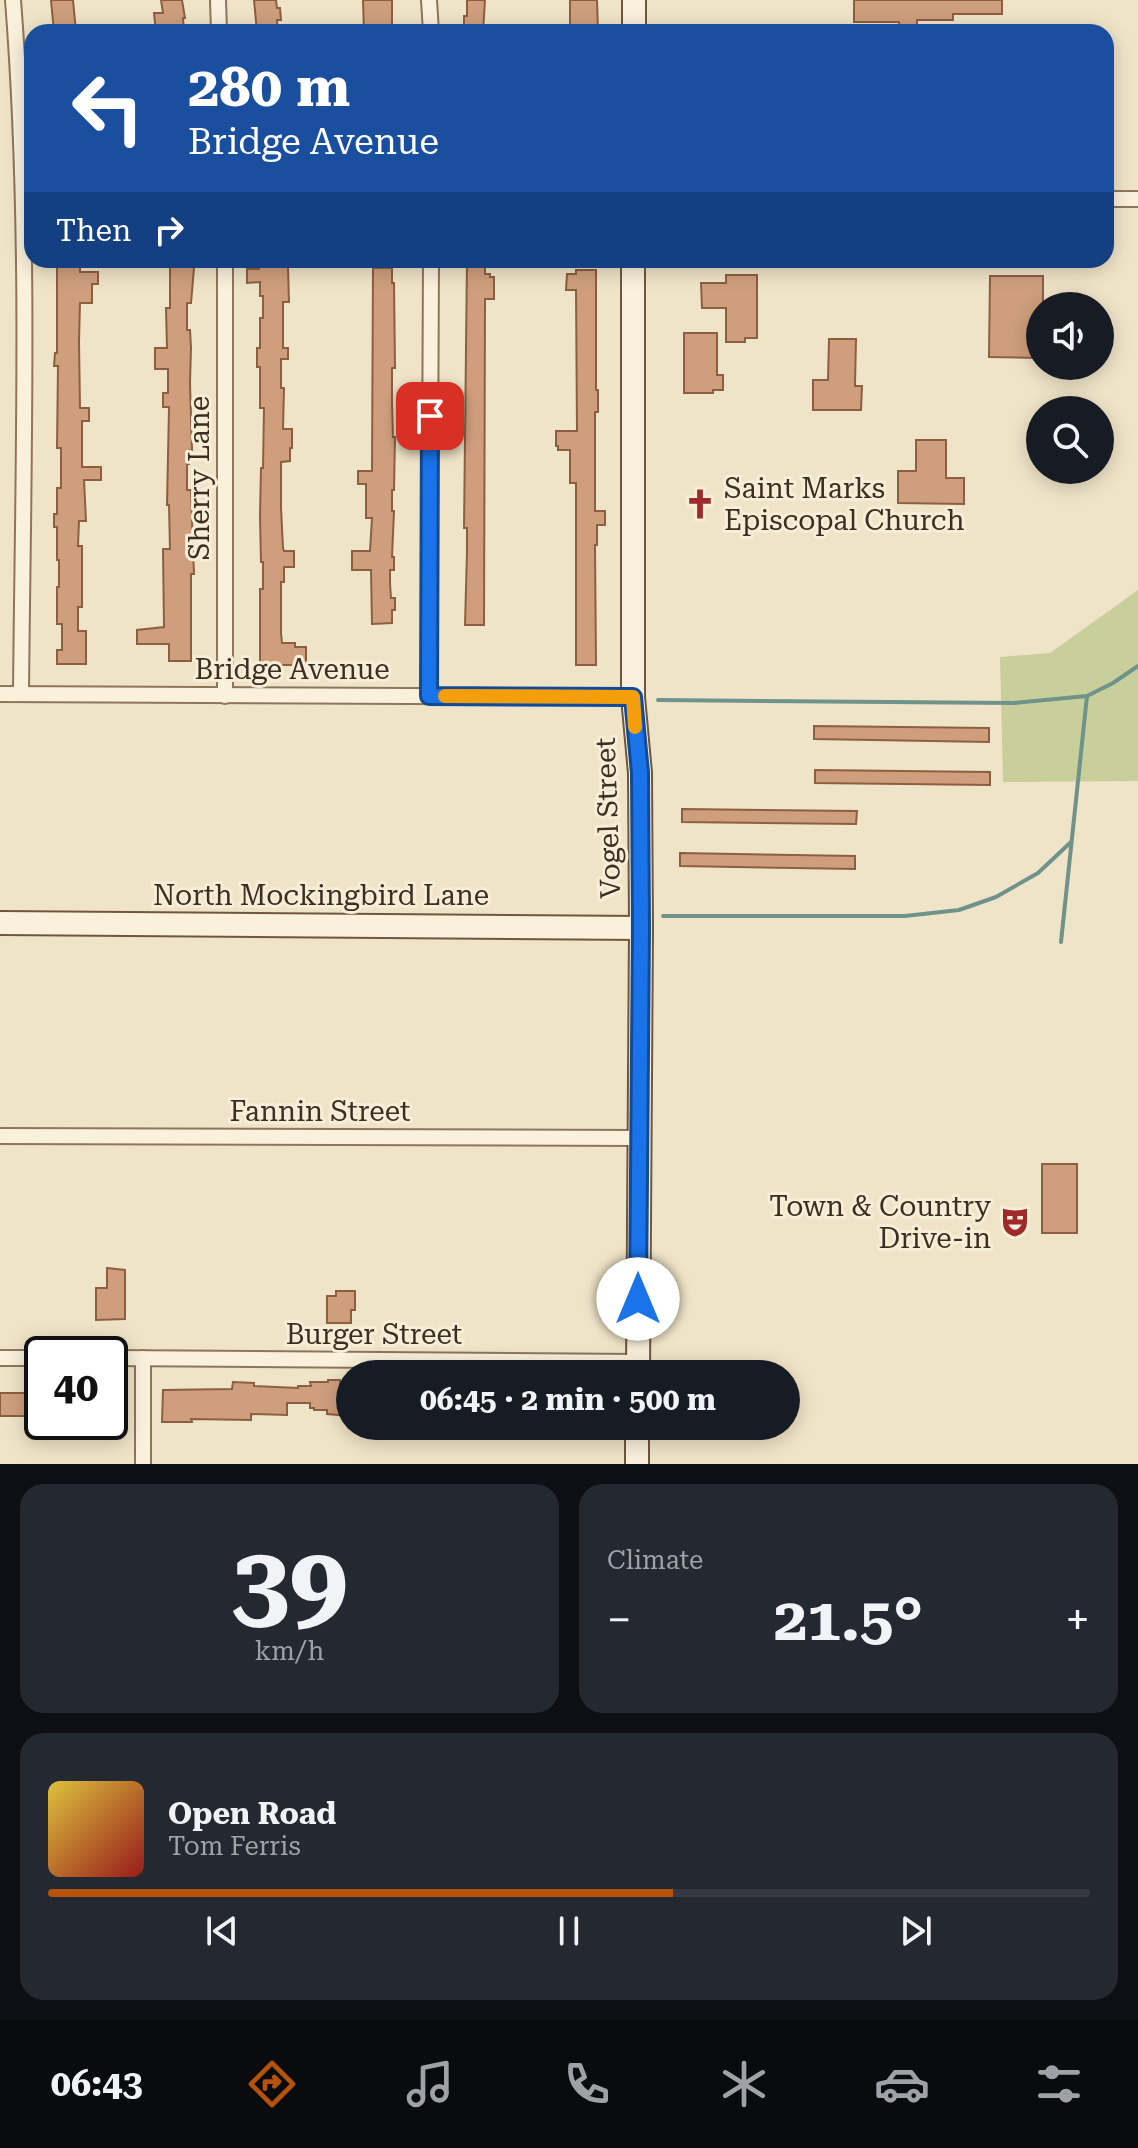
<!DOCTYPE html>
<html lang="en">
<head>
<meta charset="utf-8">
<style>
	:root { --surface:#171b24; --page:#242831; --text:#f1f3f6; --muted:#9ea1a6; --line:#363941; --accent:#b45309 }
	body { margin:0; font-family:"Roboto Serif",serif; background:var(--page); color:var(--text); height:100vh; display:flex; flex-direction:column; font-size:30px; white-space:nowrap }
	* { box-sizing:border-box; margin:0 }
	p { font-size:26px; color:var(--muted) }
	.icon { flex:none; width:44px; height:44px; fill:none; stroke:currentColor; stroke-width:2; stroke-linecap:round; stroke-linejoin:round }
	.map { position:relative; height:1464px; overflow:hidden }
	.panel { display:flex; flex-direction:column; gap:20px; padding:20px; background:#0d0f14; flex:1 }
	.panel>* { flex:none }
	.hud { position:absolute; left:24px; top:24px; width:1090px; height:244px; border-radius:24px; box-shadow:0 4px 20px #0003; background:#1a4fa0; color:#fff; overflow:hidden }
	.buttons { position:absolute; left:1026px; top:292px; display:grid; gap:16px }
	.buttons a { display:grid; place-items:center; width:88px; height:88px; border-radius:50%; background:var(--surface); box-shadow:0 4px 20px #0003; font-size:40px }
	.speed { position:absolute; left:24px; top:1336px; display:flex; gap:16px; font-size:40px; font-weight:700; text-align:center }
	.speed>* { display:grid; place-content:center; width:104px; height:104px; border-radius:50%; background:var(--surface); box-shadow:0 4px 20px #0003; line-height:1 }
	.speed .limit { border:4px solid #111; border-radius:12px; background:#fff; color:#111 }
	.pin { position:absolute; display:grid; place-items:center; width:68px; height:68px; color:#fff; margin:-34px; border-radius:16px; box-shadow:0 4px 12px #0006 }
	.me { position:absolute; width:88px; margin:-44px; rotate:0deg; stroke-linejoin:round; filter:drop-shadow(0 0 6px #0008) }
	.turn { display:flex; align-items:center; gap:28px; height:168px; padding:0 32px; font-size:36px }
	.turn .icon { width:104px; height:104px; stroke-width:2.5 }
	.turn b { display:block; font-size:56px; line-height:68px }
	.then { display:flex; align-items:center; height:76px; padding:0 32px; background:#0003; gap:16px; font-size:30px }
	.big { font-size:60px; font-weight:700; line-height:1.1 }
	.panel .tile { flex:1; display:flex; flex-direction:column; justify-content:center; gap:12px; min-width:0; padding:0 28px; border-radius:24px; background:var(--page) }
	.panel .dial { align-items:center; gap:0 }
	.dial b { font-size:104px; line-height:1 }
	.song { display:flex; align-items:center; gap:24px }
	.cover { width:96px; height:96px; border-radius:12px; background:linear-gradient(135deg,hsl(50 70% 55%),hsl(0 70% 35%)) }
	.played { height:8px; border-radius:4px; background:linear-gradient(90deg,var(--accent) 60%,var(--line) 60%) }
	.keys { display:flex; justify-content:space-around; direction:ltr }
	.heat { display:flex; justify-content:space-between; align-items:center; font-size:44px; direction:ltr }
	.panel .tiles { flex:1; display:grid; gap:20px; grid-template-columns:1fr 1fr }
	.tile:last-child { grid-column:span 2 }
	.trip { position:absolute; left:336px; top:1360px; width:464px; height:80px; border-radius:40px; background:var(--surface); box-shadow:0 4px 20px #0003; font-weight:700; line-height:80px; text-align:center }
	.tab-bar { display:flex; height:128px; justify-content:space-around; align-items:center; background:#090b0e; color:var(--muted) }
	.tab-bar .icon { width:56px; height:56px }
	.tab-bar .current { color:var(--accent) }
	.tab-bar b { font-size:36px; color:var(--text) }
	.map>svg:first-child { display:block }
</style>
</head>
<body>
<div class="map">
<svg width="1138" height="1464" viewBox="0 0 1138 1464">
	<rect width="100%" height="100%" fill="#f0e4c8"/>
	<path fill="#c9cf9b" d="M1138 590V781L1003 782 1000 657 1050 653Z"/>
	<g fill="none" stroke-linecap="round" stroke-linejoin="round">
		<g stroke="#6f938a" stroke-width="4">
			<path d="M658 700 1014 703 1087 696 1113 683 1138 666"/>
			<path d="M663 916H905L959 910 996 897 1038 873 1071 842"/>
			<path d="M1061 942 1087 696"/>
		</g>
	</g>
	<g fill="#cf9f7d" stroke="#8d5f41" stroke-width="2">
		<path d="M51 0H73L76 32H54Z"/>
		<path d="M161 0H182L185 18H183L184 32H156L154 13H163Z"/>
		<path d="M254 0H276L277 8H280L281 20H277L278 32H257Z"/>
		<path d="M363 0H392V32H364Z"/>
		<path d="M467 0H485L483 32H464V16H467Z"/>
		<path d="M570 0H597L598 32H570Z"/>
		<path d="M854 0H1002V14H953V20H917V29H899V22H854Z"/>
		<path d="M170 260H192L194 268 191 303H187V330H190L191 348 190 383 192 450H189V464H187V490H191L194 574H191V661H169V644H137V630L164 627 163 549H170L169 505H167L169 407H163V393H168V369H155V348H167L166 308H170Z"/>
		<path d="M259 260H281V267H288L289 302H283V348H288V359H281V388H284L283 429H292V448H290V461L281 462V508L283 548 284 551H294V567H284V582H281V633L282 643H295V647H306V665H277V668H260V589H263V562H261L260 516 261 468H263L264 408H260V367H257V348H260V318H263V296H260V282L247 283V269H259Z"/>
		<path d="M467 260H485V274H490V277H494V299H485L484 625H465L467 552V528H464Z"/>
		<path d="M57 266H80V272H98V284H92V303H80L79 342 80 408H89V421H82V467H101V480H84L86 521H79L78 546H82V607H78V631H86V664H57V650H62V624H57V587H59V560H57V527H54V514H57V488H61V448H57L58 366H54L55 353H57Z"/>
		<path d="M373 268H392V283H394L395 368H392V403L393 437H395L394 490H392V511H394L392 557H394V570H390V583L391 598H395V610H392V623L372 624 371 570H352V551H370L372 518H366V484H358V471H372Z"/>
		<path d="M576 270H596V390H598V412H595V511H605V525H597V545H595L596 665H576V483H570V450H558V446H556V431H577L576 290H566L567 274H576Z"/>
		<path d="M726 275H757V338H745V342H726V308H702L701 283H726Z"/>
		<path d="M990 276H1043V306H1040V358L989 357Z"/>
		<path d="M684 333H717V375H723V390H713V393H684Z"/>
		<path d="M829 339H856L855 386H862L861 410H813V380H828Z"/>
		<path d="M916 440H946V478H964V504L898 503V471H916Z"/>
		<path d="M814 726 989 728V742L814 739Z"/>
		<path d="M815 770 990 772V785L815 783Z"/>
		<path d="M682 809 857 811 856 824 682 822Z"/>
		<path d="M680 853 855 856V869L680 866Z"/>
		<rect x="1042" y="1164" width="35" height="69"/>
		<path d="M107 1268 125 1270V1319L96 1320V1288H107Z"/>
		<path d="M336 1291H355V1310H351V1323H327V1296H336Z"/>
		<path d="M328 1380H340V1384H350V1416L327 1414V1410H314V1408H310V1403H287V1415L251 1414V1420L191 1419 192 1422H162L163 1390 232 1389 233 1382 254 1383V1386L298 1388V1386H311L310 1382H328Z"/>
		<path d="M30 1386H42V1426H29V1416H0V1393H30Z"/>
	</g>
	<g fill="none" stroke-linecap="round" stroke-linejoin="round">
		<g stroke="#8d765c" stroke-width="18">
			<g id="street">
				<path d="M13 0C31 231 23 463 21 694"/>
				<path d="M218 0 219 32"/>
				<path d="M429 0 431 32"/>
				<path d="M1106 199H1138"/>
				<path d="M225 260V696"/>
				<path d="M0 694 633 697"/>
				<path d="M429 696 431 260"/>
				<path d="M0 1136 640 1138"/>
				<path d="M0 1358H42"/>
				<path d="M110 1358 638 1362"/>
				<path d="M143 1358V1464"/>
			</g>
		</g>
		<g stroke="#6f573f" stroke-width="26">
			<g id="secondary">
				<path d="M634 32V0"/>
				<path d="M633 260V697L640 773 641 928 638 1374"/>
				<path d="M0 923 641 928"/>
				<path d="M637 1464V1426"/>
			</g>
		</g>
		<use href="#street" stroke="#faf1dc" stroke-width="14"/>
		<use href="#secondary" stroke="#faf1dc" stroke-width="22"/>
	</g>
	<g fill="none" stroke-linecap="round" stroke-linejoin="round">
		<g stroke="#114b97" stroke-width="20">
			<path id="route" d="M430 416 429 696 633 697 640 773 641 928 638 1299"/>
		</g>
		<use href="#route" stroke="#1a73e8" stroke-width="14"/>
		<path stroke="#f59e0b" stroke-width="14" d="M445 696 633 697 635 727"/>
	</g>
	<defs>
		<g id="church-bare" transform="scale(2.4)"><path d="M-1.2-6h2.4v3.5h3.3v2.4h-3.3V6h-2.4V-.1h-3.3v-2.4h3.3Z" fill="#9e2a2b" stroke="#f7eed8" stroke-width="2.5" paint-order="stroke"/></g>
		<g id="theatre-bare" transform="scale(2.4)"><path d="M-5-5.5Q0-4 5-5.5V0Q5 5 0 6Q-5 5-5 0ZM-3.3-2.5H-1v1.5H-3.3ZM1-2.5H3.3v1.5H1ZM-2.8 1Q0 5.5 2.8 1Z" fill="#9e2a2b" stroke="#f7eed8" stroke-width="2.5" paint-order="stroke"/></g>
	</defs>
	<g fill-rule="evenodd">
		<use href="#church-bare" x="700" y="504"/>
		<use href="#theatre-bare" x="1015" y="1222"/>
	</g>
	<g text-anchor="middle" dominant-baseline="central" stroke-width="6" stroke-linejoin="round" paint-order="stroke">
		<g font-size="28" fill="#3d2e20" stroke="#f7eed8">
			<text transform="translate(199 478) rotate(-90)">Sherry Lane</text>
			<text x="292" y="669">Bridge Avenue</text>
			<text transform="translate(608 818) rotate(-92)">Vogel Street</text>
			<text x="321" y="895">North Mockingbird Lane</text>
			<text x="320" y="1111">Fannin Street</text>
			<text x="374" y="1334">Burger Street</text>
		</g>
		<g font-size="28" fill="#3d2e20" stroke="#f7eed8" text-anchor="start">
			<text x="724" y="488">Saint Marks<tspan x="724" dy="32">Episcopal Church</tspan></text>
			<text x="991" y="1206" text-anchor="end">Town &amp; Country<tspan x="991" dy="32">Drive-in</tspan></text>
		</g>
	</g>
</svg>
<div class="buttons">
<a><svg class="icon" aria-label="sound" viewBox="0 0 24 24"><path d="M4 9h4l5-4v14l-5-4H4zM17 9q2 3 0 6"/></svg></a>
<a><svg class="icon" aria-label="search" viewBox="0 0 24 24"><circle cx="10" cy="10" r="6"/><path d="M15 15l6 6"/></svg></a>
</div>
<div class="speed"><div class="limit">40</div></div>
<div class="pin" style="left:430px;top:416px;background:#d93025"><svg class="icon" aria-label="arrive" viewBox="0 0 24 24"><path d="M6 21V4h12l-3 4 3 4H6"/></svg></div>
<svg class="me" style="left:638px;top:1299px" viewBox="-20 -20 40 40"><circle r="19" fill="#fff"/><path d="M0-13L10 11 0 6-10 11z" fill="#1a73e8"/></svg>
<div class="trip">06:45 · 2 min · 500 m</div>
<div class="hud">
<div class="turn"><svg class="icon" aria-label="left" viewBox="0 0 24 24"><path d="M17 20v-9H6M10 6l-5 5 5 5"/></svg><div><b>280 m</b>Bridge Avenue</div></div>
<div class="then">Then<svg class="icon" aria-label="right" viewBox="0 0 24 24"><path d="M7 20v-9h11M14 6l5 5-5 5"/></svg></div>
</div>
</div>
<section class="panel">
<div class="tiles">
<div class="tile dial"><b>39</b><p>km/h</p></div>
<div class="tile"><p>Climate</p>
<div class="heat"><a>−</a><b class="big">21.5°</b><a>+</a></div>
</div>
<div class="tile">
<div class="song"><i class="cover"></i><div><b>Open Road</b><p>Tom Ferris</p></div></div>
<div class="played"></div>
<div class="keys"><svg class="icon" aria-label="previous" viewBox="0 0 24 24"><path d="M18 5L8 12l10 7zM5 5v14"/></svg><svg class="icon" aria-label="pause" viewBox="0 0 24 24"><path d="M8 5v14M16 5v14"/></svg><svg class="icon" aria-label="next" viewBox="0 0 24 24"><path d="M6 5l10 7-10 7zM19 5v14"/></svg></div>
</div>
</div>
</section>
<nav class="tab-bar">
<b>06:43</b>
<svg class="icon current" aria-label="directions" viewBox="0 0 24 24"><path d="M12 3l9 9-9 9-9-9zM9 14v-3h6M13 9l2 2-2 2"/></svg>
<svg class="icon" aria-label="music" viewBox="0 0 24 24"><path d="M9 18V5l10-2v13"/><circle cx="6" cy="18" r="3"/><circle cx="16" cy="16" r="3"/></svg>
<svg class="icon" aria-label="phone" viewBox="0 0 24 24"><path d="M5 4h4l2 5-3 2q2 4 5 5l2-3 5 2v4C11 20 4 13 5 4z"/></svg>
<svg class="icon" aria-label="climate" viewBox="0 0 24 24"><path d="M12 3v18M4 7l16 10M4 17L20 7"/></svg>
<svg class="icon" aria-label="car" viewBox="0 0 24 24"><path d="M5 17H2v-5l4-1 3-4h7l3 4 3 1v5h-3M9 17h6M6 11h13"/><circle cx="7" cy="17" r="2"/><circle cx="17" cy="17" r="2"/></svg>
<svg class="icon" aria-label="filters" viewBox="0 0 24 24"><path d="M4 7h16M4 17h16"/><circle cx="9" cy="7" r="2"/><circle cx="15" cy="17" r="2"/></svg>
</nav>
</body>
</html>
